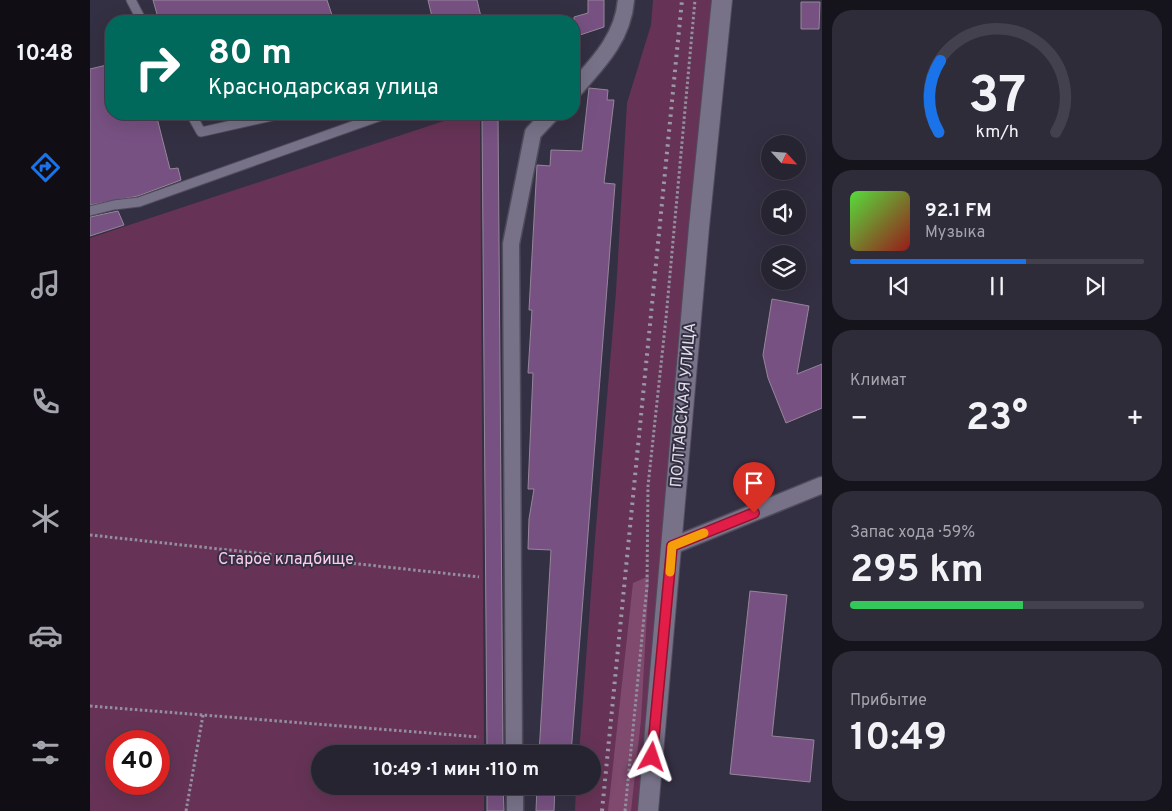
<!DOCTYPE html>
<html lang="ru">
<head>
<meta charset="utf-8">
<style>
	:root { --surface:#272432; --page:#2f2c3a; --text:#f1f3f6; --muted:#a4a4ac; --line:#43414d; --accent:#1a73e8 }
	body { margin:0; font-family:Overpass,sans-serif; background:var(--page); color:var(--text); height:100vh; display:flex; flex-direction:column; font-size:19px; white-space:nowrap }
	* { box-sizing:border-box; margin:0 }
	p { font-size:16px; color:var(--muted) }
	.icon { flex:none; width:28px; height:28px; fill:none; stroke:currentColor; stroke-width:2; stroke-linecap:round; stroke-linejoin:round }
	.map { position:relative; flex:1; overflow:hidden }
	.drawer { display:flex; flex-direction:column; gap:10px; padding:10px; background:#15141c; width:350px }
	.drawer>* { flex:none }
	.guide { position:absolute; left:15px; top:15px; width:475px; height:105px; border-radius:20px; box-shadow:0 5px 20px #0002,0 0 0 1px var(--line); background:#00695c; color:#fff; overflow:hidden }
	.needle { width:32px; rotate:116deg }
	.fabs { position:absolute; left:671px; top:135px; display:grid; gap:10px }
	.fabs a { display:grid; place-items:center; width:45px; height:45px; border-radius:50%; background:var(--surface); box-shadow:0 5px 20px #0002,0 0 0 1px var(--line); font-size:25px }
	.speed { position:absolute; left:15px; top:730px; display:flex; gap:10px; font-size:25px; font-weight:700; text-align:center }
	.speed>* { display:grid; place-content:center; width:65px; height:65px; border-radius:50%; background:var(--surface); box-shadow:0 5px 20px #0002,0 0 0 1px var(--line); line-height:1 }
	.speed .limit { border:8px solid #d22; background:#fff; color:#111 }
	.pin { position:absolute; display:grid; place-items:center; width:42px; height:42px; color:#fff; margin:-51px -21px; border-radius:50% 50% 50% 0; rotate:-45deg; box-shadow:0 0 5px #0007 }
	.pin .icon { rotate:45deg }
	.me { position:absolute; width:55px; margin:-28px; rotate:5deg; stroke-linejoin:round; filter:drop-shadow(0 0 4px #0008) }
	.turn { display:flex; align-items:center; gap:18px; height:105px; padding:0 20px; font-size:22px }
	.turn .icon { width:65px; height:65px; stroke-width:2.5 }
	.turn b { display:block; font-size:35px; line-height:42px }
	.big { font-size:38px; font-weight:700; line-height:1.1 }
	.drawer .tile { flex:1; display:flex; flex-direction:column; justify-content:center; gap:8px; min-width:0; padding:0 18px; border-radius:20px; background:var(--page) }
	.drawer .dial { align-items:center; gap:0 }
	.dial svg { height:130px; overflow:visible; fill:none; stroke:var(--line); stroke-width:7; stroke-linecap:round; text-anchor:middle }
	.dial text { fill:var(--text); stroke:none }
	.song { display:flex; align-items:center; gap:15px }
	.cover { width:60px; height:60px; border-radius:8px; background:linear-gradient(135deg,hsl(110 70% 55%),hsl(0 70% 35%)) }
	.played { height:5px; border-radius:2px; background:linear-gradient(90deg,var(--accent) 60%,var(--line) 60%) }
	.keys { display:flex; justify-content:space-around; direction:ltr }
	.heat { display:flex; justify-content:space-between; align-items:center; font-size:28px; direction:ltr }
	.charge { height:8px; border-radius:4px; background:linear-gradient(90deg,#34c759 59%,var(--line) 0) }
	.trip { position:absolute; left:221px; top:745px; width:290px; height:50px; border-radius:25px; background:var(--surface); box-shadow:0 5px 20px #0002,0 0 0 1px var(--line); font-weight:700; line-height:50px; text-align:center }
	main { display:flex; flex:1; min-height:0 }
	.dock { display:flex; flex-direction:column; width:90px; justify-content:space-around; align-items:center; background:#100e14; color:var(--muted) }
	.dock .icon { width:35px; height:35px }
	.dock .active { color:var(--accent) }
	.dock b { font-size:22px; color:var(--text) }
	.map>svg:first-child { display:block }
</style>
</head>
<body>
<main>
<nav class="dock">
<b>10:48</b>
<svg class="icon active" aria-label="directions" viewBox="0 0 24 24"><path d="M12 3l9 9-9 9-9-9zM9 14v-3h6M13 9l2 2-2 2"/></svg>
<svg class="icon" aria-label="music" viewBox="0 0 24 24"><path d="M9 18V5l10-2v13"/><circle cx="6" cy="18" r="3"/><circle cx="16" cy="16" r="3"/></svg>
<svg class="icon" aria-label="phone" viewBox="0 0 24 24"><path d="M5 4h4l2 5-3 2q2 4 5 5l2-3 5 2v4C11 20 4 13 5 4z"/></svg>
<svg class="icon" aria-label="climate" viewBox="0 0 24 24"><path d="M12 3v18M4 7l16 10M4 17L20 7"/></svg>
<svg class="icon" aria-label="car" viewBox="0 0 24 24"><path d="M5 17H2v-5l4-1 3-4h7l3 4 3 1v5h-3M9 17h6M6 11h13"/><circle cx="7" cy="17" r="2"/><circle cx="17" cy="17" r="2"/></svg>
<svg class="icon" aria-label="filters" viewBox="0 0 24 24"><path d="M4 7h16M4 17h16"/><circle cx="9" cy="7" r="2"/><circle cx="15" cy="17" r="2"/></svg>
</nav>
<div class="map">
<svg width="732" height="811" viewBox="0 0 732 811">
	<rect width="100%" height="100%" fill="#343043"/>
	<g fill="#663356" fill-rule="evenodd">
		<path d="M563 0H625L549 811H485L486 786H502V754H489L505 539 526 292 537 103 561 25Z"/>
		<path d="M375 114H390L394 754H230V786H394V811H0V238ZM26 741H69V784H26Z"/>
	</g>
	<path fill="#7f4a6e" d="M559 576 551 720 541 811H518L543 583Z"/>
	<g fill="#775182" stroke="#96869a">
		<path d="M63 0H237L244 21H69Z"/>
		<path d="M338 0H387L392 21H343Z"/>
		<path d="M498 0H514V27L484 37V17L498 13Z"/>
		<path d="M711 2H730L729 29H711Z"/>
		<path d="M21 64V114H66L80 169 88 168 91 180 48 196 0 205V69Z"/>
		<path d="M499 88 518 90 517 100H524L514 183 525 184 481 754H449L461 550 438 549 439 519 444 489H438L443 373H438L442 310H439L447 165 460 166 461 150 492 151Z"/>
		<path d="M392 114H408L413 754H397Z"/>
		<path d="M28 211 34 225 0 236V217Z"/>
		<path d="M682 299 719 306 707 374 732 364V408L696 423 678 378 673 355Z"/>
		<path d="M660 591 697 595 682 736 724 740 720 782 640 774Z"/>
		<path d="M397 786H413L414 811H397Z"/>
		<path d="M447 786H465L464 811H446Z"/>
	</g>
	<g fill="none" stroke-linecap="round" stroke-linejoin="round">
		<g stroke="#504c5c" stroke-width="11">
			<g id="service">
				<path d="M41 0 52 21"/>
				<path d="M101 114 111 132 191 114"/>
				<path d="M0 211 24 205 49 202 296 114"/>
			</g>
		</g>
		<g stroke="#504c5c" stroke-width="19">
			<g id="minor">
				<path d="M484 90C508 63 533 38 536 0"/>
				<path d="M582 546 732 485"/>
				<path d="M424 754 421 244 443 133 461 114"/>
				<path d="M425 786V811"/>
			</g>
		</g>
		<g stroke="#504c5c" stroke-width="22">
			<path id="tertiary" d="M558 811 609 227 632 0"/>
		</g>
		<g stroke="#938f9e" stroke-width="3" stroke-dasharray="2.5 2.5" stroke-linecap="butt">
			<path d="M0 535 389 577"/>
			<path d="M0 706 389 737"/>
			<path d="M96 811 113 715"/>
			<path d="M535 811 557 586 558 486 576 318 605 0"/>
		</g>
		<use href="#service" stroke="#777288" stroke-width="9"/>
		<use href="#minor" stroke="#777288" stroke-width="16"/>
		<use href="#tertiary" stroke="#777288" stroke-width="20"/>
		<path stroke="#9b97a6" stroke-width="4" stroke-dasharray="2.5 5" stroke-linecap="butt" d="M512 811 592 0"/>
	</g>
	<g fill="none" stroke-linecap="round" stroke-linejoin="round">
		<g stroke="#92132f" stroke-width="12">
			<path id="route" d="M562 757 582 546 664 513"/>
		</g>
		<use href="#route" stroke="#e11d48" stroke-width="9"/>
		<path stroke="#f59e0b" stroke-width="9" d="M580 572 582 546 614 533"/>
	</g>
	<g text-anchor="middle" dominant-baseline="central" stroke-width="4" stroke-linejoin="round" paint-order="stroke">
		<g font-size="16" fill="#e3e0ec" stroke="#343043">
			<text transform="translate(594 405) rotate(-85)">ПОЛТАВСКАЯ УЛИЦА</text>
		</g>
		<g font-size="16" fill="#fecbeb" stroke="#343043">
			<text x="196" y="560">Старое кладбище</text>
		</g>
	</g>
</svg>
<div class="fabs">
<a><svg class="needle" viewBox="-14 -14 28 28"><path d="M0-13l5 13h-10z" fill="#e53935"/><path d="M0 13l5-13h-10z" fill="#a4a4ac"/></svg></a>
<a><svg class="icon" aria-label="sound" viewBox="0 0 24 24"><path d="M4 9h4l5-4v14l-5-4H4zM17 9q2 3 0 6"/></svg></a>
<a><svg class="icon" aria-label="layers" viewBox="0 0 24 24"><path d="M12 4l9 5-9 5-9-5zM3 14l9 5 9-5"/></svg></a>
</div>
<div class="speed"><div class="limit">40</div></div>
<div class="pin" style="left:664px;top:513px;background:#d93025"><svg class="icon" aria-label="arrive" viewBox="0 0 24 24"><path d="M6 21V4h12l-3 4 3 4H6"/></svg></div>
<svg class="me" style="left:562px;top:757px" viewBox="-20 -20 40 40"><path d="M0-17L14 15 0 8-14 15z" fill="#e11d48" stroke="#fff" stroke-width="4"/></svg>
<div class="trip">10:49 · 1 мин · 110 m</div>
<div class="guide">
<div class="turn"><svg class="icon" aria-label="right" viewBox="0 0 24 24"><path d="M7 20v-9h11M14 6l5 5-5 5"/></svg><div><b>80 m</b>Краснодарская улица</div></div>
</div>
</div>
<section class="drawer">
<div class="tile dial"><svg viewBox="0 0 100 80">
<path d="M14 69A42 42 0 1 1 86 69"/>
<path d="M14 69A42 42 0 0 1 15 25" stroke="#1a73e8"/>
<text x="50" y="56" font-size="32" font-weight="700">37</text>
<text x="50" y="72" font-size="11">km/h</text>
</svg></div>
<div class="tile">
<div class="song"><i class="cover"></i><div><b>92.1 FM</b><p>Музыка</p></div></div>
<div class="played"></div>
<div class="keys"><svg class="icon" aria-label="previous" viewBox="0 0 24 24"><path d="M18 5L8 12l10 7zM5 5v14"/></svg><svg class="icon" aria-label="pause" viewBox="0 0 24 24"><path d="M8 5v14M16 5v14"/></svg><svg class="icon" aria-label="next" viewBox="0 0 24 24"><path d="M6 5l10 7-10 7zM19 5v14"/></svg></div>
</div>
<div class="tile"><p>Климат</p>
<div class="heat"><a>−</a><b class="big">23°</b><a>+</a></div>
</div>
<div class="tile"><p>Запас хода · 59%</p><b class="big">295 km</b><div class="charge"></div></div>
<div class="tile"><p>Прибытие</p><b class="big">10:49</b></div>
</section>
</main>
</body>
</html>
